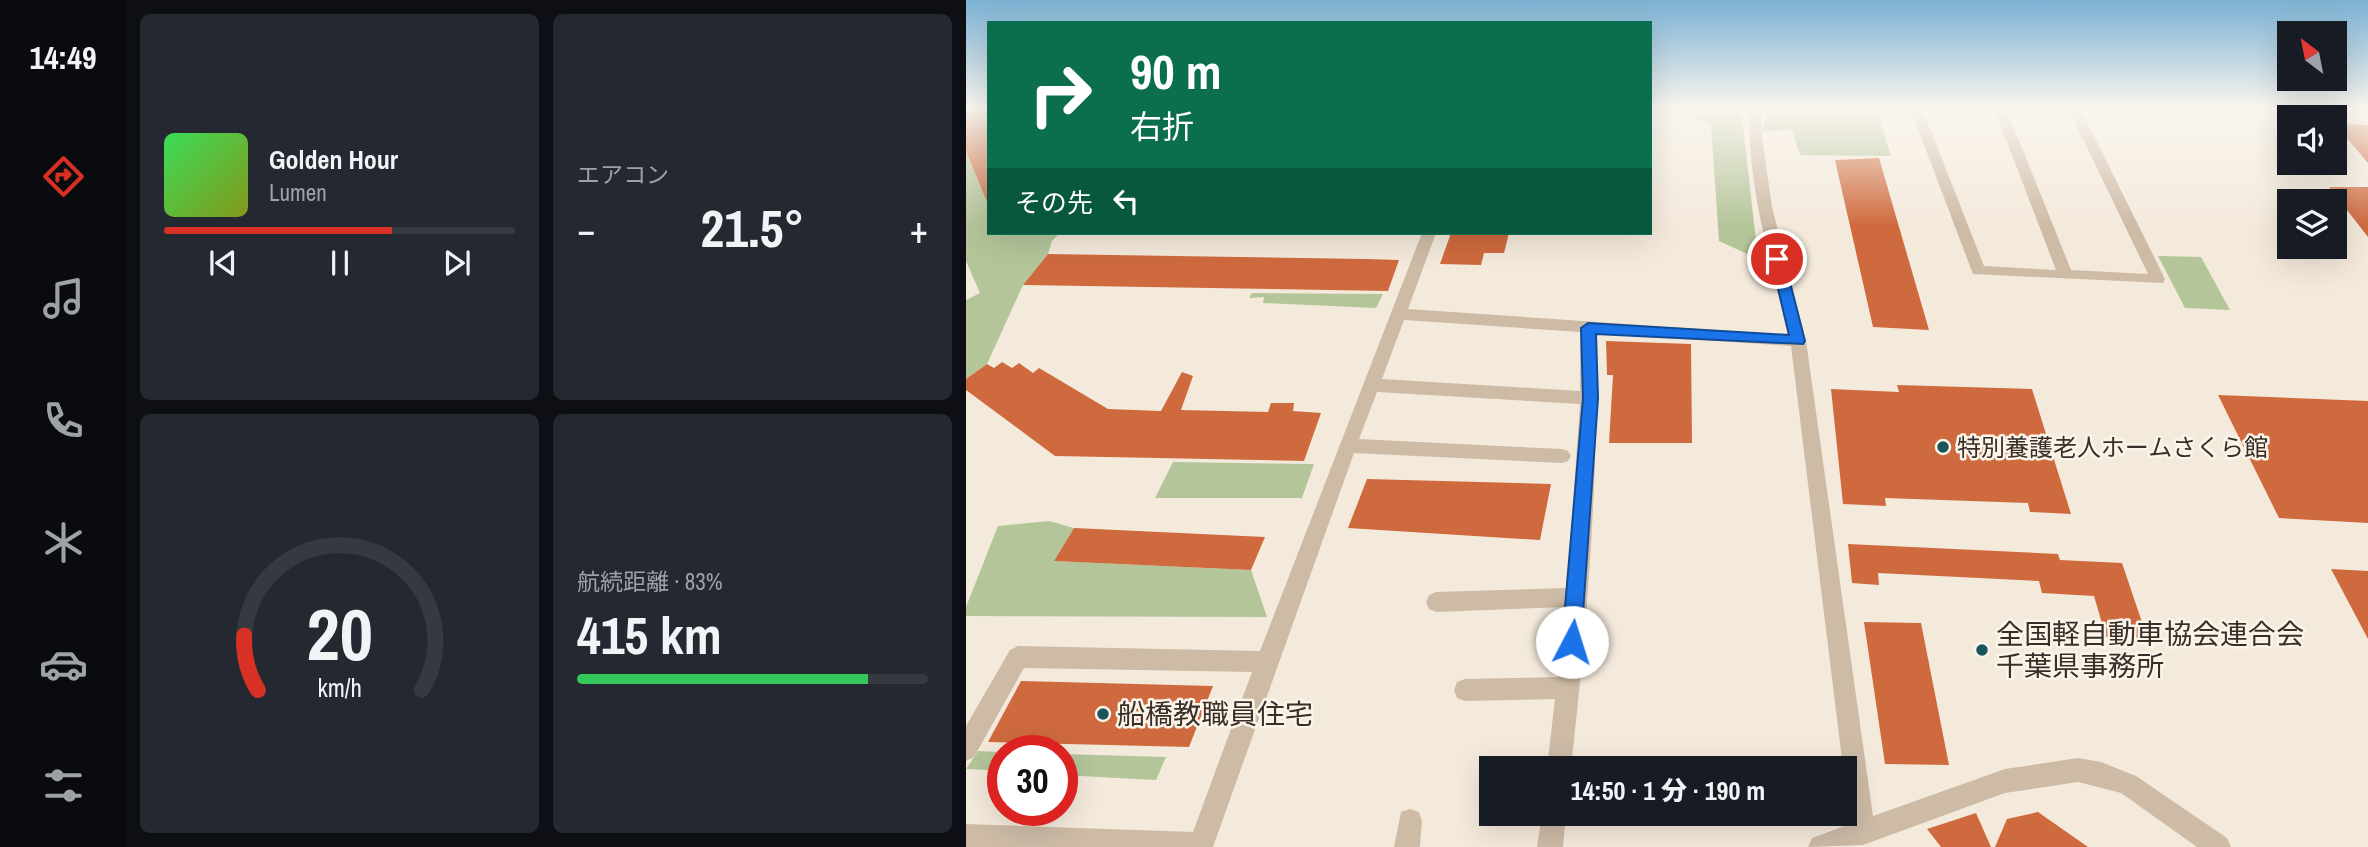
<!DOCTYPE html>
<html lang="ja">
<head>
<meta charset="utf-8">
<style>
	:root { --surface:#171b24; --page:#242831; --text:#f1f3f6; --muted:#9ea1a6; --line:#363941; --accent:#d93025 }
	body { margin:0; font-family:"Archivo Narrow","Noto Sans JP",sans-serif; background:var(--page); color:var(--text); height:100vh; display:flex; flex-direction:column; font-size:26px; white-space:nowrap }
	* { box-sizing:border-box; margin:0 }
	p { font-size:23px; color:var(--muted) }
	.icon { flex:none; width:38px; height:38px; fill:none; stroke:currentColor; stroke-width:2; stroke-linecap:round; stroke-linejoin:round }
	.map { position:relative; flex:1; overflow:hidden }
	.drawer { display:flex; flex-direction:column; gap:14px; padding:14px; background:#0d0f14; width:840px }
	.drawer>* { flex:none }
	.hud { position:absolute; left:21px; top:21px; width:665px; height:214px; border-radius:0px; box-shadow:0 7px 28px #0002; background:#0b6e4f; color:#fff; overflow:hidden }
	.needle { width:46px; rotate:328deg }
	.fabs { position:absolute; left:1311px; top:21px; display:grid; gap:14px }
	.fabs a { display:grid; place-items:center; width:70px; height:70px; border-radius:0px; background:var(--surface); box-shadow:0 7px 28px #0002; font-size:35px }
	.speed { position:absolute; left:21px; top:735px; display:flex; gap:14px; font-size:35px; font-weight:700; text-align:center }
	.speed>* { display:grid; place-content:center; width:91px; height:91px; border-radius:50%; background:var(--surface); box-shadow:0 7px 28px #0002; line-height:1 }
	.speed .limit { border:10px solid #d22; background:#fff; color:#111 }
	.pin { position:absolute; display:grid; place-items:center; width:60px; height:60px; color:#fff; margin:-30px; border:4px solid #fff; border-radius:50%; box-shadow:0 2px 7px #0007 }
	.me { position:absolute; width:77px; margin:-38px; rotate:5deg; stroke-linejoin:round; filter:drop-shadow(0 0 5px #0008) }
	.turn { display:flex; align-items:center; gap:24px; height:147px; padding:0 28px; font-size:32px }
	.turn .icon { width:91px; height:91px; stroke-width:2.5 }
	.turn b { display:block; font-size:49px; line-height:60px }
	.then { display:flex; align-items:center; height:66px; padding:0 28px; background:#0003; gap:14px; font-size:26px }
	.big { font-size:52px; font-weight:800; line-height:1.1 }
	.drawer .card { flex:1; display:flex; flex-direction:column; justify-content:center; gap:10px; min-width:0; padding:0 24px; border-radius:10px; background:var(--page) }
	.drawer .dial { align-items:center; gap:0 }
	.dial svg { height:182px; overflow:visible; fill:none; stroke:var(--line); stroke-width:7; stroke-linecap:round; text-anchor:middle }
	.dial text { fill:var(--text); stroke:none }
	.song { display:flex; align-items:center; gap:21px }
	.cover { width:84px; height:84px; border-radius:10px; background:linear-gradient(135deg,hsl(130 70% 55%),hsl(70 70% 35%)) }
	.played { height:7px; border-radius:4px; background:linear-gradient(90deg,var(--accent) 65%,var(--line) 65%) }
	.keys { display:flex; justify-content:space-around; direction:ltr }
	.heat { display:flex; justify-content:space-between; align-items:center; font-size:38px; direction:ltr }
	.charge { height:10px; border-radius:5px; background:linear-gradient(90deg,#34c759 83%,var(--line) 0) }
	.drawer .tiles { flex:1; display:grid; gap:14px; grid-template-columns:repeat(2,1fr) }
	.trip { position:absolute; left:513px; top:756px; width:378px; height:70px; border-radius:0px; background:var(--surface); box-shadow:0 7px 28px #0002; font-weight:800; line-height:70px; text-align:center }
	main { display:flex; flex:1; min-height:0 }
	.tabs { display:flex; flex-direction:column; width:126px; justify-content:space-around; align-items:center; background:#090b0e; color:var(--muted) }
	.tabs .icon { width:49px; height:49px }
	.tabs .selected { color:var(--accent) }
	.tabs b { font-size:32px; color:var(--text) }
	.map>svg:first-child { display:block }
</style>
</head>
<body>
<main>
<nav class="tabs">
<b>14:49</b>
<svg class="icon selected" aria-label="directions" viewBox="0 0 24 24"><path d="M12 3l9 9-9 9-9-9zM9 14v-3h6M13 9l2 2-2 2"/></svg>
<svg class="icon" aria-label="music" viewBox="0 0 24 24"><path d="M9 18V5l10-2v13"/><circle cx="6" cy="18" r="3"/><circle cx="16" cy="16" r="3"/></svg>
<svg class="icon" aria-label="phone" viewBox="0 0 24 24"><path d="M5 4h4l2 5-3 2q2 4 5 5l2-3 5 2v4C11 20 4 13 5 4z"/></svg>
<svg class="icon" aria-label="climate" viewBox="0 0 24 24"><path d="M12 3v18M4 7l16 10M4 17L20 7"/></svg>
<svg class="icon" aria-label="car" viewBox="0 0 24 24"><path d="M5 17H2v-5l4-1 3-4h7l3 4 3 1v5h-3M9 17h6M6 11h13"/><circle cx="7" cy="17" r="2"/><circle cx="17" cy="17" r="2"/></svg>
<svg class="icon" aria-label="filters" viewBox="0 0 24 24"><path d="M4 7h16M4 17h16"/><circle cx="9" cy="7" r="2"/><circle cx="15" cy="17" r="2"/></svg>
</nav>
<section class="drawer">
<div class="tiles">
<div class="card">
<div class="song"><i class="cover"></i><div><b>Golden Hour</b><p>Lumen</p></div></div>
<div class="played"></div>
<div class="keys"><svg class="icon" aria-label="previous" viewBox="0 0 24 24"><path d="M18 5L8 12l10 7zM5 5v14"/></svg><svg class="icon" aria-label="pause" viewBox="0 0 24 24"><path d="M8 5v14M16 5v14"/></svg><svg class="icon" aria-label="next" viewBox="0 0 24 24"><path d="M6 5l10 7-10 7zM19 5v14"/></svg></div>
</div>
<div class="card"><p>エアコン</p>
<div class="heat"><a>−</a><b class="big">21.5°</b><a>+</a></div>
</div>
<div class="card dial"><svg viewBox="0 0 100 80">
<path d="M14 69A42 42 0 1 1 86 69"/>
<path d="M14 69A42 42 0 0 1 8 45" stroke="#d93025"/>
<text x="50" y="56" font-size="32" font-weight="700">20</text>
<text x="50" y="72" font-size="11">km/h</text>
</svg></div>
<div class="card"><p>航続距離 · 83%</p><b class="big">415 km</b><div class="charge"></div></div>
</div>
</section>
<div class="map">
<svg width="1402" height="847" viewBox="0 0 1402 847">
	<rect width="100%" height="100%" fill="#f4eadc"/>
	<g fill="#b4c59a">
		<path d="M737 108H775L792 259 753 241 745 124 727 118Z"/>
		<path d="M804 108H910L925 156 834 155 826 130 796 131 801 110Z"/>
		<path d="M0 151 23 208V233H94L86 241 82 254 57 285 21 364 0 379V300L14 293 0 261Z"/>
		<path d="M1192 256 1235 257 1264 310 1219 308Z"/>
		<path d="M286 293 417 294 410 308 297 303 298 297 283 298Z"/>
		<path d="M207 462 348 464 336 498H189Z"/>
		<path d="M83 521 108 528 88 561 285 570 301 617 0 616V607L32 526Z"/>
		<path d="M12 751 37 752V771L0 769Z"/>
		<path d="M96 754 200 757 190 780 96 775Z"/>
	</g>
	<g fill="#cf6a3e">
		<path d="M16 108H23L22 205 0 151V112Z"/>
		<path d="M1369 124 1402 125V163Z"/>
		<path d="M913 158 963 330 907 327 869 160Z"/>
		<path d="M1363 187H1402V237Z"/>
		<path d="M485 233H543L538 253H518L515 265 474 264Z"/>
		<path d="M82 254 400 259 433 260 422 291 57 285Z"/>
		<path d="M640 341 725 344 726 443H643L647 375H641Z"/>
		<path d="M36 362 46 368 53 363 67 373 73 368 142 409 195 411 216 372 227 376 215 410 302 412 305 403H328L327 411 355 413 338 461 89 456 0 390V379L21 364 28 368Z"/>
		<path d="M931 385 1066 389 1105 514 1064 512 1062 503 919 498 920 506 877 504 865 389 933 392Z"/>
		<path d="M1252 395 1402 401V523L1313 518Z"/>
		<path d="M401 479 585 484 574 540 382 528Z"/>
		<path d="M108 528 299 537 285 570 88 561Z"/>
		<path d="M882 544 1092 554 1094 560 1156 563 1182 640 1140 637 1128 596 1076 593 1073 581 912 573 913 585 886 583Z"/>
		<path d="M1365 569 1402 571V639Z"/>
		<path d="M898 622 955 623 983 765 919 764Z"/>
		<path d="M55 681 247 686 223 747 22 742Z"/>
		<path d="M1072 812 1122 847H1029L1041 819Z"/>
		<path d="M1010 813 1025 847H975L961 829Z"/>
	</g>
	<g fill="none" stroke-linecap="round" stroke-linejoin="round">
		<g fill="#cdbba6" fill-rule="evenodd">
			<path d="M784 108H796L795 130 806 207 840 341 907 816 1039 769 1112 758 1135 762 1170 776 1261 838 1265 847H1231L1155 793 1112 782 1039 793 897 845 842 847 846 838 884 824 825 346 630 333C633 477 621 624 605 768H581L589 699 499 701 491 698 488 690 491 682 499 679 592 677 599 607 470 612 463 609 460 602 463 595 470 592 601 588 614 404 411 392 393 439 596 449 602 451 605 456 602 461 596 463 388 453 247 847H0V824L227 832 286 672 58 668 8 757 0 761V726L44 650 52 646 294 651 456 233H470L442 309 822 335C805 261 780 184 784 108ZM438 320 614 332V391L416 379Z"/>
			<path d="M944 108H956L1018 266 1090 270 1028 108H1040L1105 270 1182 274 1102 108H1114L1199 279 1197 283 1007 274Z"/>
			<path d="M444 809 453 812 456 821 454 847H428L435 812Z"/>
			<path d="M576 814H600L597 847H571Z"/>
		</g>
	</g>
	<linearGradient id="sky" x2="0" y2="1"><stop stop-color="#7bb1d3"/><stop offset="0.48" stop-color="#faf6ef"/><stop offset="1" stop-color="#faf6ef" stop-opacity="0"/></linearGradient>
	<rect width="1402" height="226" fill="url(#sky)"/>
	<path fill="#1a73e8" stroke="#114b97" stroke-width="2" d="M811 255 818 259 839 341 837 344 630 334 632 398 615 642 612 649 606 651 599 649 596 642 617 398 615 328 622 323 823 335 805 259Z"/>
	<g fill="#1a555e" stroke="#fbf4e9" stroke-width="2.5">
		<circle cx="977" cy="447" r="7"/>
		<circle cx="1016" cy="650" r="7"/>
		<circle cx="137" cy="714" r="7"/>
	</g>
	<g text-anchor="middle" dominant-baseline="central" stroke-width="5" stroke-linejoin="round" paint-order="stroke">
		<g font-size="24" fill="#392e28" stroke="#fbf4e9" text-anchor="start">
			<text x="991" y="447">特別養護老人ホームさくら館</text>
		</g>
		<g font-size="28" fill="#392e28" stroke="#fbf4e9" text-anchor="start">
			<text x="1030" y="634">全国軽自動車協会連合会<tspan x="1030" dy="32">千葉県事務所</tspan></text>
			<text x="151" y="714">船橋教職員住宅</text>
		</g>
	</g>
</svg>
<div class="fabs">
<a><svg class="needle" viewBox="-14 -14 28 28"><path d="M0-13l5 13h-10z" fill="#e53935"/><path d="M0 13l5-13h-10z" fill="#9ea1a6"/></svg></a>
<a><svg class="icon" aria-label="sound" viewBox="0 0 24 24"><path d="M4 9h4l5-4v14l-5-4H4zM17 9q2 3 0 6"/></svg></a>
<a><svg class="icon" aria-label="layers" viewBox="0 0 24 24"><path d="M12 4l9 5-9 5-9-5zM3 14l9 5 9-5"/></svg></a>
</div>
<div class="speed"><div class="limit">30</div></div>
<div class="pin" style="left:811px;top:259px;background:#d93025"><svg class="icon" aria-label="arrive" viewBox="0 0 24 24"><path d="M6 21V4h12l-3 4 3 4H6"/></svg></div>
<svg class="me" style="left:606px;top:642px" viewBox="-20 -20 40 40"><circle r="19" fill="#fff"/><path d="M0-13L10 11 0 6-10 11z" fill="#1a73e8"/></svg>
<div class="trip">14:50 · 1 分 · 190 m</div>
<div class="hud">
<div class="turn"><svg class="icon" aria-label="right" viewBox="0 0 24 24"><path d="M7 20v-9h11M14 6l5 5-5 5"/></svg><div><b>90 m</b>右折</div></div>
<div class="then">その先<svg class="icon" aria-label="left" viewBox="0 0 24 24"><path d="M17 20v-9H6M10 6l-5 5 5 5"/></svg></div>
</div>
</div>
</main>
</body>
</html>
